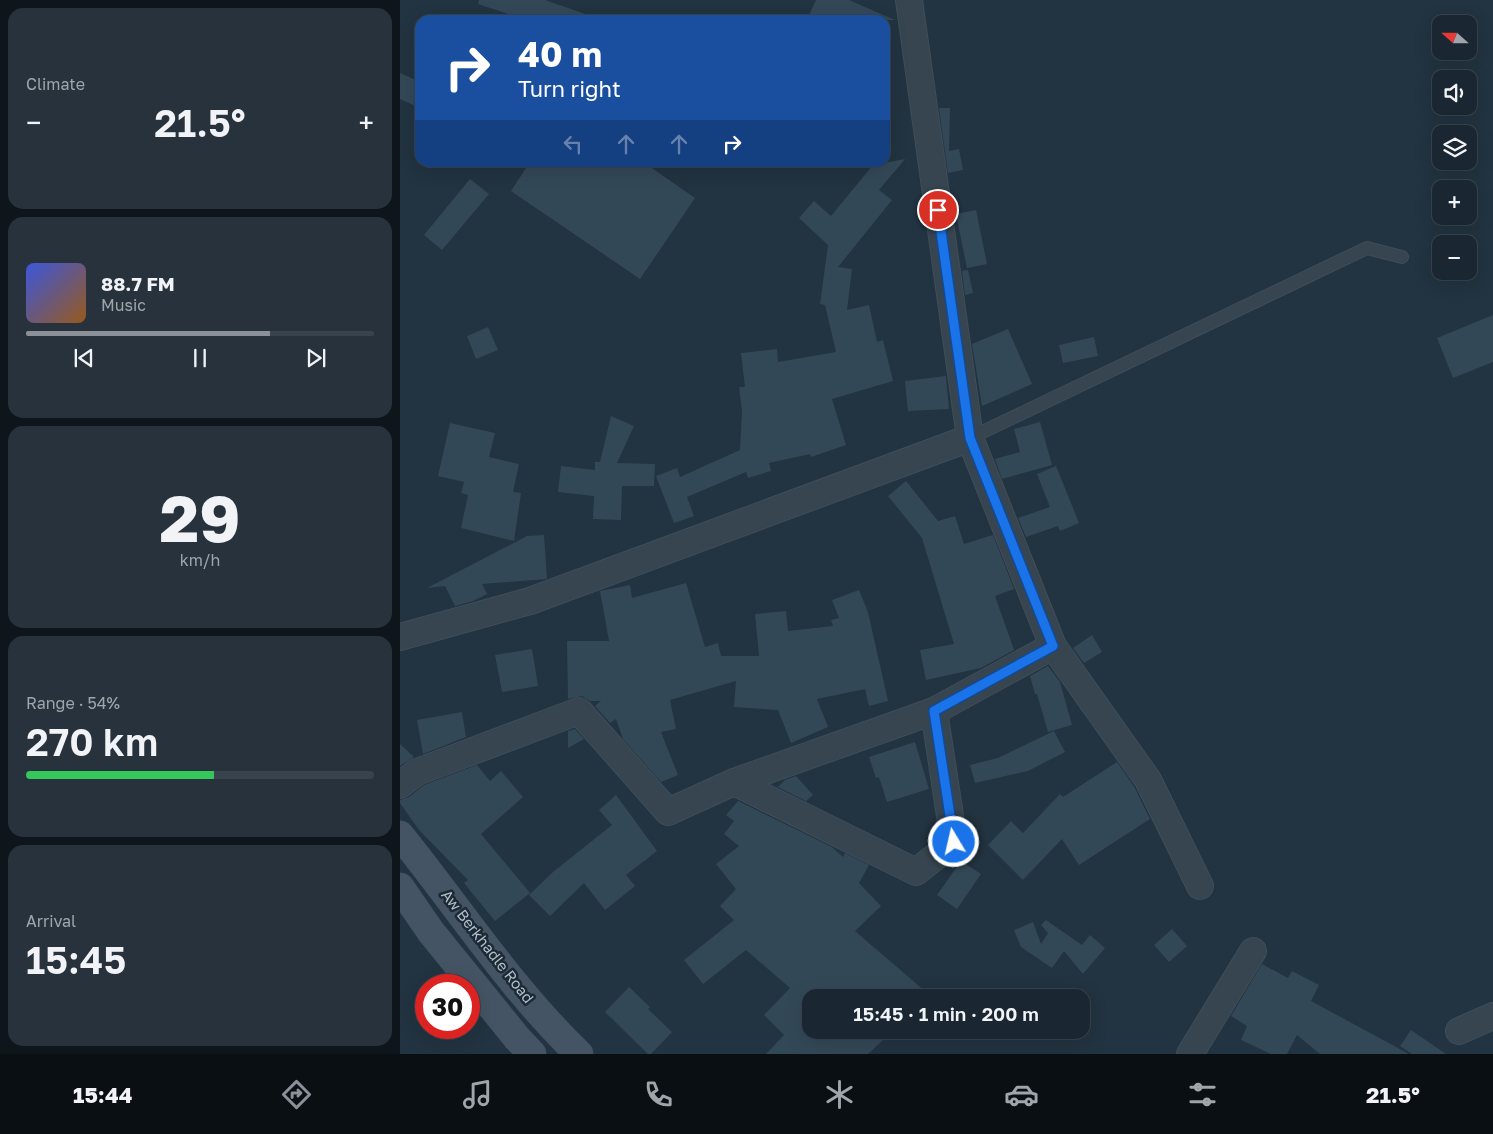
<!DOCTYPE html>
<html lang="en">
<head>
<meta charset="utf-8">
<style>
	:root { --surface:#1a2631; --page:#27323d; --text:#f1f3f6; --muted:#9fa5ab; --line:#38434d; --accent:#8c9099 }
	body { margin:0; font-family:"Golos Text",sans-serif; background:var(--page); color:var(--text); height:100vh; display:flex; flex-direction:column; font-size:19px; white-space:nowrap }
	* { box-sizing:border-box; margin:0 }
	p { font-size:16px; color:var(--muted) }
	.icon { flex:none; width:28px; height:28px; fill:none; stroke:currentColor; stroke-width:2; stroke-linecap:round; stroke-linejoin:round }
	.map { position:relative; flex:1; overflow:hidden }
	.details { display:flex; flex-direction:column; gap:8px; padding:8px; background:#0e151b; width:400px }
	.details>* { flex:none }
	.hud { position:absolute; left:15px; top:15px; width:475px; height:152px; border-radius:15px; box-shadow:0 5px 20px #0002,0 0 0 1px var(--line); background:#1a4fa0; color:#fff; overflow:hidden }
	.needle { width:32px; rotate:291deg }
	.fabs { position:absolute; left:1032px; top:15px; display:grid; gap:10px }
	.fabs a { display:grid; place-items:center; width:45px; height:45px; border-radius:10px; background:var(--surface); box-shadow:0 5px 20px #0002,0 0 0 1px var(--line); font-size:25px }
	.speed { position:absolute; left:15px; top:974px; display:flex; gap:10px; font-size:25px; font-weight:700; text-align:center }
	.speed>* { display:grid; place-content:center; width:65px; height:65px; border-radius:50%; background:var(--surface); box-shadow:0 5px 20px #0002,0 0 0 1px var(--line); line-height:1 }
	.speed .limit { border:8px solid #d22; background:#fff; color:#111 }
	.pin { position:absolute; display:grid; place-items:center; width:42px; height:42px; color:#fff; margin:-21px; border:2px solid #fff; border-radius:50%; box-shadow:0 1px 5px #0007 }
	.me { position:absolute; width:55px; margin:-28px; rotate:351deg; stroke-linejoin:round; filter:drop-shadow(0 0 4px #0008) }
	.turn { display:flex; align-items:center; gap:18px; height:105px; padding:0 20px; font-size:22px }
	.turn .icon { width:65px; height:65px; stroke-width:2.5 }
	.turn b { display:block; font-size:35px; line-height:42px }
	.lanes { display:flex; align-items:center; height:48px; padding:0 20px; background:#0003; justify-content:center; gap:25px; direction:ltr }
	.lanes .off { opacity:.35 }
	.big { font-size:38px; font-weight:600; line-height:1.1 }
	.details .card { flex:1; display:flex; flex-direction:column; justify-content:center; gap:8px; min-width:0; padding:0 18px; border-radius:15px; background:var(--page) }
	.details .dial { align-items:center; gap:0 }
	.dial b { font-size:65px; line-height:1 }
	.song { display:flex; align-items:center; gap:15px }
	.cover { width:60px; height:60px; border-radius:8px; background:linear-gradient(135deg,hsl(230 70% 55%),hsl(30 70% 35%)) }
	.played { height:5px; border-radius:2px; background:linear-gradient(90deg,var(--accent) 70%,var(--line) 70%) }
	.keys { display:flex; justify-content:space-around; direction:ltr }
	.heat { display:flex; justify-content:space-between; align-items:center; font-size:28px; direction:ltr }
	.charge { height:8px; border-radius:4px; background:linear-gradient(90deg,#34c759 54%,var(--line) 0) }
	.trip { position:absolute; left:402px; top:989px; width:288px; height:50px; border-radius:15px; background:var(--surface); box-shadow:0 5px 20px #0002,0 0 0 1px var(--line); font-weight:600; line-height:50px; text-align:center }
	.tabs { display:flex; height:80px; justify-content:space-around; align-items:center; background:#0a0f14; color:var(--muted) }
	.tabs .icon { width:35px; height:35px }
	.tabs .selected { color:var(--accent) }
	.tabs b { font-size:22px; color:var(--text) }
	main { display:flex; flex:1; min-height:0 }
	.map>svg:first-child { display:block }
</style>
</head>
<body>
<main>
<section class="details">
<div class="card"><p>Climate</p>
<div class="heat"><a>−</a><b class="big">21.5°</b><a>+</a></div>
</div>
<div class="card">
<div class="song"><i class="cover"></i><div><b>88.7 FM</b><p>Music</p></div></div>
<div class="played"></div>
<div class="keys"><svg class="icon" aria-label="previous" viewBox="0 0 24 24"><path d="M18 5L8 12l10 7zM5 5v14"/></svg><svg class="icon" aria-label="pause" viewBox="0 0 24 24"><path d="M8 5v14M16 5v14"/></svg><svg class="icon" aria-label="next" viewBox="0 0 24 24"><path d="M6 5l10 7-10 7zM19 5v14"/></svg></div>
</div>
<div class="card dial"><b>29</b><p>km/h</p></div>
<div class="card"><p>Range · 54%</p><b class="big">270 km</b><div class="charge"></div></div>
<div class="card"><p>Arrival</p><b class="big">15:45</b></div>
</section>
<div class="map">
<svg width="1093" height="1054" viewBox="0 0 1093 1054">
	<rect width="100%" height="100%" fill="#223341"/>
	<g fill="#334857">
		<path d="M79 0H145L194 17 193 20H127L78 4Z"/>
		<path d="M416 0H449L495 20H407Z"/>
		<path d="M0 73 20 82V108L0 99Z"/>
		<path d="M539 108H550L549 151 559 149 563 170 548 173V174Z"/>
		<path d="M505 159 479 190 492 200 438 267 452 269 447 310 469 305 477 342 483 340 493 381 432 399 446 445 411 457 410 454 369 463 371 471 348 478 346 472 287 497 294 516 274 523 256 476 277 468 280 477 340 450 342 411 339 387H345L341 353 377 349 378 362 436 352 425 305 420 304 428 245 399 218 414 201 431 216 473 165Z"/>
		<path d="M130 162H243L295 198 240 279 111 191Z"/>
		<path d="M70 179 89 194 42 250 24 235Z"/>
		<path d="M576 210 587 264 567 268 556 214Z"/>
		<path d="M568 270 573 293 565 295 562 271Z"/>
		<path d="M1093 315V362L1053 378 1037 338Z"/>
		<path d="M88 327 98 350 76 359 67 336Z"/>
		<path d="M608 329 632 384 582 406 572 344Z"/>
		<path d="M694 337 698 356 663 363 659 345Z"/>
		<path d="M546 376 549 409 508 411 505 381Z"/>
		<path d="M211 416 234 426 217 463 255 464 254 486H222L221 520 193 519 194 496 158 492 161 466 195 470V462H200Z"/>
		<path d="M640 422 652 465 602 479 595 459 620 452 614 429Z"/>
		<path d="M50 423 95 433 89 457 119 464 113 492 121 493 114 541 61 528 68 495 61 493 64 482 38 476Z"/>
		<path d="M656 466 679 523 660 531 658 526 626 537 618 518 650 507 637 474Z"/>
		<path d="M506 481 538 521 555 516 564 544 593 535 614 589 595 596 614 650 581 668 526 680 520 650 554 644 522 538 488 496Z"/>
		<path d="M144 535 147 579 82 584 87 594 73 601 55 606 45 586 27 588 127 536Z"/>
		<path d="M286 583 305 647 318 643 321 656H359L355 614 386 611 388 631 433 626 431 620 439 618 432 600 459 590 468 612 488 701 469 706 465 689 417 699 428 727 391 743 378 710 334 707 336 681 270 700 276 729 261 732 278 775 261 782 223 739 216 719 210 723 195 706 201 701H190L182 696 168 699 167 641H209L200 591 230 585 232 598Z"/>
		<path d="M692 635 702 652 684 663 673 648Z"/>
		<path d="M132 649 138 686 102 692 95 655Z"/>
		<path d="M648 666 660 682 672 725 648 732 637 694H635L630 676Z"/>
		<path d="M62 712 66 737 23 754 17 720Z"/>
		<path d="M175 729 184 739 168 748V731Z"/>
		<path d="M654 731 665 752 628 771 575 783 570 765 598 758Z"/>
		<path d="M515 742 529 789 487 802 479 777 476 778 469 757Z"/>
		<path d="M0 744 14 757 0 766Z"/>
		<path d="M717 762 735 788 750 819 679 865 662 839 623 880 588 845 611 821 623 833 660 794 663 797Z"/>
		<path d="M77 765 90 781 101 771 123 797 81 834 130 893 95 921 64 883 68 880 19 830 0 803V800L9 797 24 785Z"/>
		<path d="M396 776 413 795 406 801 378 787 385 780Z"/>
		<path d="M216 795 257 851 226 875 235 886 205 910 184 883 150 916 129 895 153 872 212 825 199 810Z"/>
		<path d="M338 801 432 847 443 857 445 853 469 865 459 883 481 906 455 931 533 998H411V1030H478L485 1038 468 1054H366L384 1035 364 1015 390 988 346 950 303 984 284 960 334 920 320 906 336 889 316 864 339 846 324 834 334 821 326 815Z"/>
		<path d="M561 861 581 874 557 909 537 895Z"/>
		<path d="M646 920 682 945 690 935 705 948 683 974 664 951 652 968 621 947 614 930 633 922 641 944 648 933 641 925Z"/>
		<path d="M772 929 787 946 769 962 754 945Z"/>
		<path d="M862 964 888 978 892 971 919 985 911 1001 1009 1054H920L897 1035 887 1054H871L841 1040 847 1026 831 1016Z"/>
		<path d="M229 987 250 1007 248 1009 272 1032 251 1054H248L205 1012Z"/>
		<path d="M1011 1030 1046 1054H1012L1000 1046Z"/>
	</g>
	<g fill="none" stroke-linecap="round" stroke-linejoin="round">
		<g stroke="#3f4e59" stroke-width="14">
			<path id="service" d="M570 438 967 248 1002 257"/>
		</g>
		<g stroke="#3f4e59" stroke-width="28">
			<g id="minor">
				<path d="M509 0 570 438 653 646 748 780 800 886"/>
				<path d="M0 637 130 601 570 438"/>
				<path d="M334 782 516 872 554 842 534 711"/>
				<path d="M0 785 17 772 179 711 268 812 334 782 534 711 653 646"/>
				<path d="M1059 1031 1093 1016"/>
				<path d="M790 1054 853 951"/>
			</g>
		</g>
		<g stroke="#3f4e59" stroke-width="29">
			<g id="secondary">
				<path d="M0 835C59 908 111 989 179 1054"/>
				<path d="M0 887 31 932 117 1038 132 1054"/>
			</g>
		</g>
		<use href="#service" stroke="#364550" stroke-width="12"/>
		<use href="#minor" stroke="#364550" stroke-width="26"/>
		<use href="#secondary" stroke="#445464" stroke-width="28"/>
	</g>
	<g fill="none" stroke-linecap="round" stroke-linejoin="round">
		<g stroke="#114b97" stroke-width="12">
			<path id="route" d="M538 210 570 438 653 646 534 711 554 842"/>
		</g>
		<use href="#route" stroke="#1a73e8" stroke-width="9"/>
	</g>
	<g text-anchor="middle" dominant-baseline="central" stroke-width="5" stroke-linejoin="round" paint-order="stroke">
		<g font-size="15" fill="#b2bfcb" stroke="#1b2a35">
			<text transform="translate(88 946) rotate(52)">Aw Berkhadle Road</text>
		</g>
	</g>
</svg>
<div class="fabs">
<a><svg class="needle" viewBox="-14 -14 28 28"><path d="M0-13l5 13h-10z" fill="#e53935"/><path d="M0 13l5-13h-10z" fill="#9fa5ab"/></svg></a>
<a><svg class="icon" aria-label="sound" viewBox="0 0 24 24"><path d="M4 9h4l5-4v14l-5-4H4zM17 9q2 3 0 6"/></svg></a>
<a><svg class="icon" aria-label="layers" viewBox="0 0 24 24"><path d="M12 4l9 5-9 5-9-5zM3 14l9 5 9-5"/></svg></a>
<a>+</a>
<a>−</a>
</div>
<div class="speed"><div class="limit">30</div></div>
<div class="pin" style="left:538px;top:210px;background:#d93025"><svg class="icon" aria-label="arrive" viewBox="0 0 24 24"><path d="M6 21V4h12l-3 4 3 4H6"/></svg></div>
<svg class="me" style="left:554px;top:842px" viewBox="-20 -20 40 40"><circle r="17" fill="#1a73e8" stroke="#fff" stroke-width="3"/><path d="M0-11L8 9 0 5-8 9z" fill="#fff"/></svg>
<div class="trip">15:45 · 1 min · 200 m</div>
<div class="hud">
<div class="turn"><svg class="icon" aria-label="right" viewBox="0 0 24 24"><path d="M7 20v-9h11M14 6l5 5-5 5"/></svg><div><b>40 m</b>Turn right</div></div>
<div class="lanes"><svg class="icon off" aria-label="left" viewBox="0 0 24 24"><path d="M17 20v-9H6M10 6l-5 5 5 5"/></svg><svg class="icon off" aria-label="ahead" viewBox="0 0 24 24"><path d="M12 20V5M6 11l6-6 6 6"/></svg><svg class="icon off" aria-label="ahead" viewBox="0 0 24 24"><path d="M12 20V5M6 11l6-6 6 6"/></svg><svg class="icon" aria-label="right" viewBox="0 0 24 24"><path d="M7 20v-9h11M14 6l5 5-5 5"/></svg></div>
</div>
</div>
</main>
<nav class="tabs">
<b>15:44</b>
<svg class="icon selected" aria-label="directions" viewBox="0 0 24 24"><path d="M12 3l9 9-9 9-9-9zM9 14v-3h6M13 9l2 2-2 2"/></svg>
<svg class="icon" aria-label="music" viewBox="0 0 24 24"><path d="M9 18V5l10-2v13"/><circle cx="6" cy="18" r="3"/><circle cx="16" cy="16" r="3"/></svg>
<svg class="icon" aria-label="phone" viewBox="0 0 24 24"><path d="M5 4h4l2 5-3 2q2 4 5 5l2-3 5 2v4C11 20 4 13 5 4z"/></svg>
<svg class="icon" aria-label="climate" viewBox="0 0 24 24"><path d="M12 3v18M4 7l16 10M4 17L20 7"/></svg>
<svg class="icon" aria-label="car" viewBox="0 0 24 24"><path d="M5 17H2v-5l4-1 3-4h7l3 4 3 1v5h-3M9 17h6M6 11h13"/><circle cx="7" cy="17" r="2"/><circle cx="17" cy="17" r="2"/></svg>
<svg class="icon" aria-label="filters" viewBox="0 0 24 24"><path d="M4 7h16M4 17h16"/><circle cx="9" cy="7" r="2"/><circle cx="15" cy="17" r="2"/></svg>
<b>21.5°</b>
</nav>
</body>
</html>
